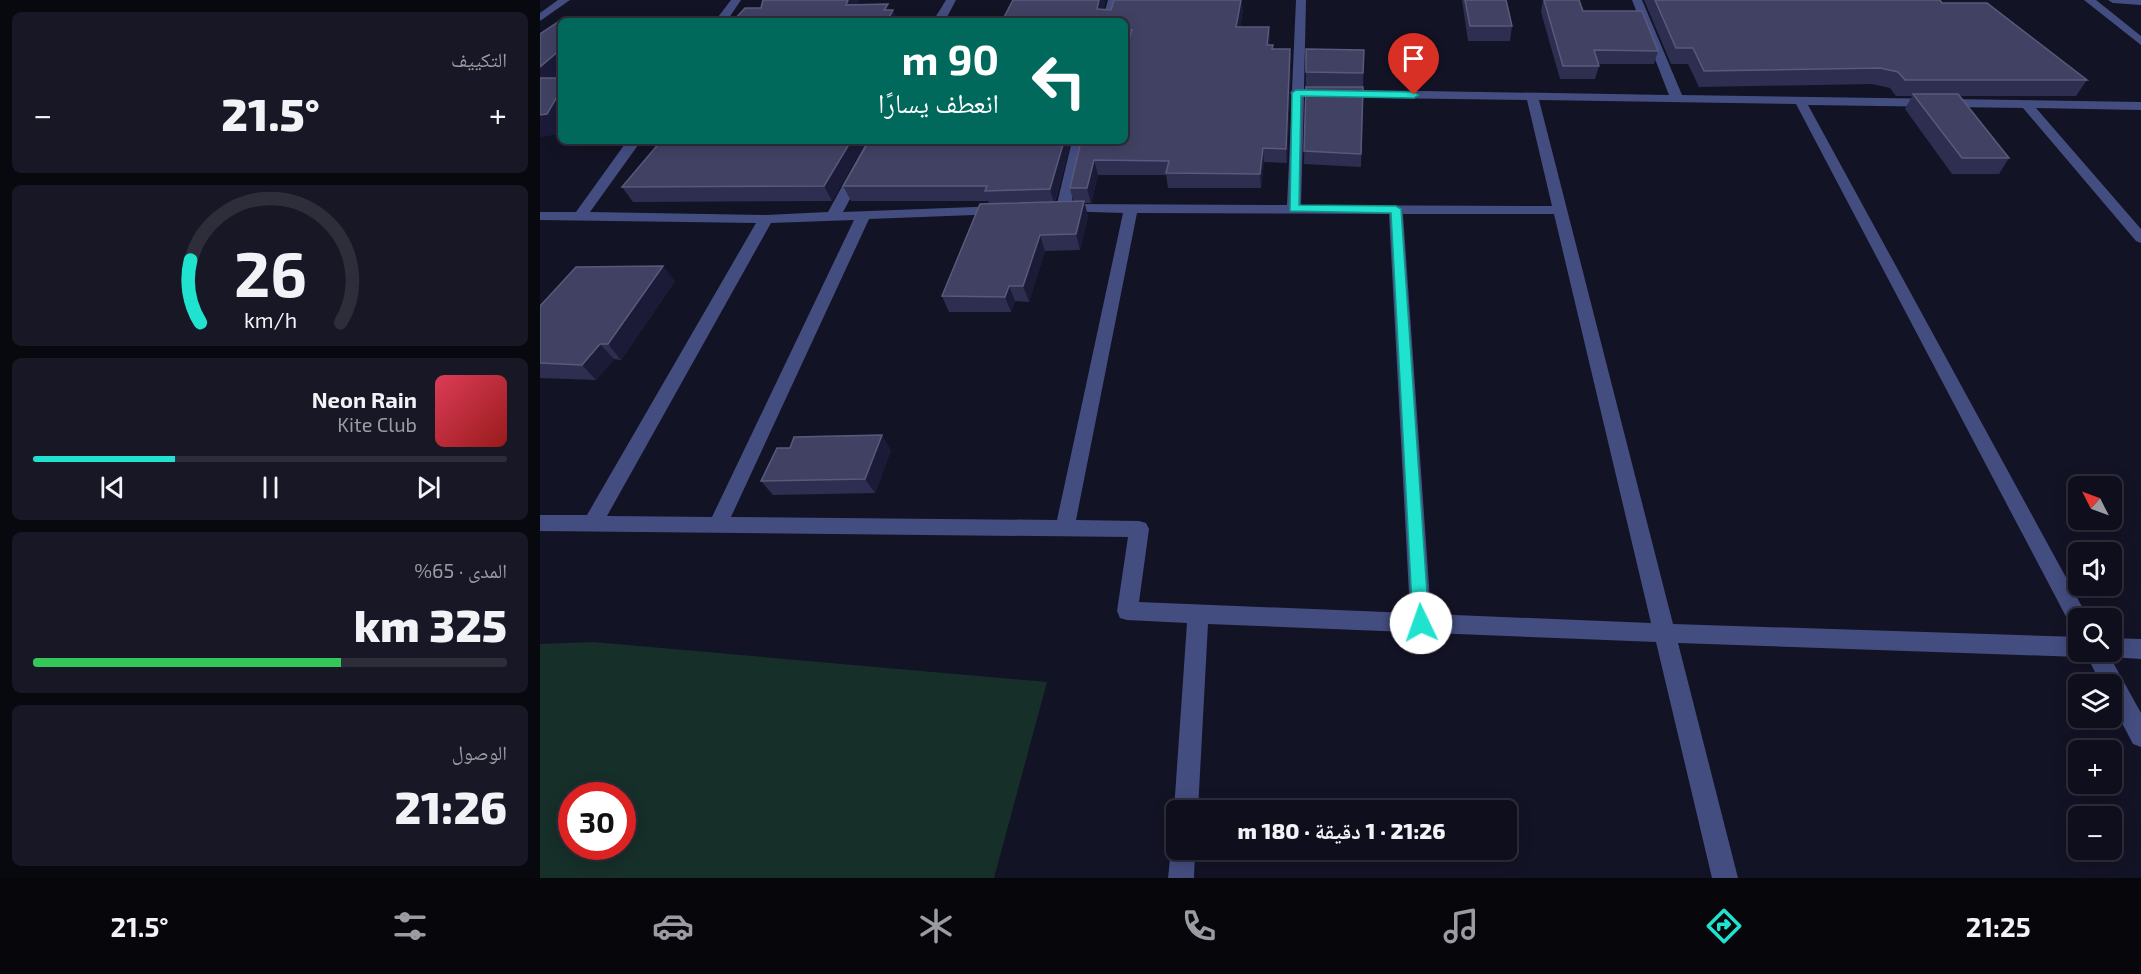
<!DOCTYPE html>
<html lang="ar">
<head>
<meta charset="utf-8">
<style>
	:root { --surface:#0e0e1c; --page:#171725; --text:#f1f3f6; --muted:#9b9ca3; --line:#2e2e3b; --accent:#1fe3cf }
	body { margin:0; font-family:"Exo 2","Noto Naskh Arabic",sans-serif; background:var(--page); color:var(--text); direction:rtl; height:100vh; display:flex; flex-direction:column; font-size:22px; white-space:nowrap }
	* { box-sizing:border-box; margin:0 }
	p { font-size:20px; color:var(--muted) }
	.icon { flex:none; width:33px; height:33px; fill:none; stroke:currentColor; stroke-width:2; stroke-linecap:round; stroke-linejoin:round }
	.map { position:relative; flex:1; overflow:hidden; direction:ltr }
	.side { display:flex; flex-direction:column; gap:12px; padding:12px; background:#08080f; width:540px }
	.side>* { flex:none }
	.banner { position:absolute; left:18px; top:18px; width:570px; height:126px; border-radius:9px; box-shadow:0 3px 15px #0003,0 0 0 2px var(--line); direction:rtl; background:#00695c; color:#fff; overflow:hidden }
	.needle { width:39px; rotate:312deg }
	.tools { position:absolute; left:1528px; top:476px; display:grid; gap:12px }
	.tools a { display:grid; place-items:center; width:54px; height:54px; border-radius:9px; background:var(--surface); box-shadow:0 3px 15px #0003,0 0 0 2px var(--line); font-size:30px }
	.speed { position:absolute; left:18px; top:782px; display:flex; gap:12px; font-size:30px; font-weight:700; text-align:center }
	.speed>* { display:grid; place-content:center; width:78px; height:78px; border-radius:50%; background:var(--surface); box-shadow:0 3px 15px #0003,0 0 0 2px var(--line); line-height:1 }
	.speed .limit { border:9px solid #d22; background:#fff; color:#111 }
	.pin { position:absolute; display:grid; place-items:center; width:51px; height:51px; color:#fff; margin:-62px -26px; border-radius:50% 50% 50% 0; rotate:-45deg; box-shadow:0 0 6px #0007 }
	.pin .icon { rotate:45deg }
	.me { position:absolute; width:66px; margin:-33px; rotate:357deg; stroke-linejoin:round; filter:drop-shadow(0 0 4px #0008) }
	.turn { display:flex; align-items:center; gap:21px; height:126px; padding:0 30px; font-size:27px }
	.turn .icon { width:78px; height:78px; stroke-width:2.5 }
	.turn b { display:block; font-size:42px; line-height:51px }
	.big { font-size:45px; font-weight:800; line-height:1.1 }
	.side .widget { flex:1; display:flex; flex-direction:column; justify-content:center; gap:9px; min-width:0; padding:0 21px; border-radius:9px; background:var(--page) }
	.side .dial { align-items:center; gap:0 }
	.dial svg { height:156px; overflow:visible; fill:none; stroke:var(--line); stroke-width:7; stroke-linecap:round; text-anchor:middle }
	.dial text { fill:var(--text); stroke:none }
	.song { display:flex; align-items:center; gap:18px }
	.cover { width:72px; height:72px; border-radius:9px; background:linear-gradient(135deg,hsl(350 70% 55%),hsl(0 70% 35%)) }
	.played { height:6px; border-radius:3px; background:linear-gradient(90deg,var(--accent) 30%,var(--line) 30%) }
	.keys { display:flex; justify-content:space-around; direction:ltr }
	.heat { display:flex; justify-content:space-between; align-items:center; font-size:33px; direction:ltr }
	.charge { height:9px; border-radius:4px; background:linear-gradient(90deg,#34c759 65%,var(--line) 0) }
	.trip { position:absolute; left:626px; top:800px; width:351px; height:60px; border-radius:9px; background:var(--surface); box-shadow:0 3px 15px #0003,0 0 0 2px var(--line); font-weight:800; line-height:60px; text-align:center; direction:rtl }
	.menu { display:flex; height:96px; justify-content:space-around; align-items:center; background:#06060b; color:var(--muted) }
	.menu .icon { width:42px; height:42px }
	.menu .active { color:var(--accent) }
	.menu b { font-size:27px; color:var(--text) }
	main { display:flex; flex:1; min-height:0 }
	.map>svg:first-child { display:block }
</style>
</head>
<body>
<main>
<div class="map">
<svg width="1601" height="878" viewBox="0 0 1601 878">
	<rect width="100%" height="100%" fill="#131326"/>
	<path fill="#162f29" fill-rule="evenodd" d="M53 642 507 682 454 878H0V644ZM32 795H82V846H32Z"/>
	<g fill="none" stroke-linecap="round" stroke-linejoin="round">
		<g fill="#434d7f" fill-rule="evenodd">
			<path d="M18 0H30L0 21V13Z"/>
			<path d="M191 0H201L187 21H175Z"/>
			<path d="M406 0H416L405 21H393Z"/>
			<path d="M568 0H578L574 21H562Z"/>
			<path d="M756 0H766L764 89 1129 95 1092 0H1102L1142 95 1601 102V110L1496 108 1601 229V243L1596 241 1483 108 1268 105 1546 614 1548 618H1539V630L1532 628 1256 104 999 100 1133 624 1539 637V651H1572V638L1601 639V659L1570 657 1601 713V747L1593 744 1572 704V684H1561L1546 654 1539 657 1138 643 1198 878H1172L1116 642 668 624 658 810H636V815L634 810 647 623 587 620 580 618 577 611 588 537 0 531V515H47L216 223 0 220V212H36L87 141H101L50 212 226 215 288 212 327 141H341L303 212 460 206 467 210 460 214 329 219 191 517 517 520 583 213 518 211 516 208 532 141H546L531 204 747 205 752 96 750 93 752 90ZM764 97 987 100 1012 206 761 205ZM597 213 849 214 870 613 599 602 609 529 606 523 599 521 536 520ZM863 214H1014L1111 623 891 614ZM314 220 172 517 67 516 231 223Z"/>
			<path d="M1544 0H1556L1601 36V45Z"/>
			<path d="M1568 0H1601V5L1573 3Z"/>
			<path d="M634 840H636V849H655L654 878H628L631 849Z"/>
		</g>
	</g>
	<g fill="#2e2e51">
		<path d="M473 0H564L565 3 563 9 703 10 700 27H729L730 45 733 49H750L751 63 747 163 724 162 721 188H628L626 175H558L551 203H544L548 216 540 250 505 251 489 302 475 301 471 312H409L402 296 449 203 448 201H311L303 186 531 141 515 202 533 201 530 188 541 141H585L587 44H585V21Z"/>
		<path d="M922 0H966L972 26 970 41H928Z"/>
		<path d="M1003 0H1039L1043 11 1118 51 1114 64H1058L1059 66 1055 79H1020L1001 12Z"/>
		<path d="M1104 0H1394L1547 80 1536 96H1419L1469 158 1459 174H1412L1365 109 1372 96H1356L1350 88 1332 84 1159 87 1148 64H1131Z"/>
		<path d="M824 50 821 167 764 164 766 72Z"/>
		<path d="M326 141 292 201 93 202 82 187Z"/>
		<path d="M135 281 81 360 74 359 56 380 0 378V306Z"/>
		<path d="M351 450 335 493 233 495 221 481Z"/>
	</g>
	<g fill="#1b1b38">
		<path d="M308 0H320L312 19 306 5Z"/>
		<path d="M559 0H564L565 3 561 21 557 9Z"/>
		<path d="M701 0H702L703 10 697 41 696 27Z"/>
		<path d="M348 4 351 14 353 10 358 21H347L344 10Z"/>
		<path d="M729 27 730 41 728 59 727 45Z"/>
		<path d="M21 49V81L0 94V67Z"/>
		<path d="M750 49 751 63 747 163 746 149Z"/>
		<path d="M21 90V134L0 137V115Z"/>
		<path d="M311 141H326L292 201 284 186Z"/>
		<path d="M524 141H531L514 204 510 189Z"/>
		<path d="M723 148 724 162 721 188 720 174Z"/>
		<path d="M554 160 558 175 551 203 547 188Z"/>
		<path d="M544 201 548 216 540 250 536 234Z"/>
		<path d="M500 235 505 251 489 302 483 286Z"/>
		<path d="M123 266 135 281 81 360 68 344Z"/>
		<path d="M469 286 475 301 471 312 465 297Z"/>
		<path d="M60 344 74 359 56 380 42 365Z"/>
		<path d="M342 435 351 450 335 493 325 479Z"/>
	</g>
	<g fill="#414163" stroke="#595a7b" stroke-width="1.5">
		<path d="M223 0H308L306 5 348 4 344 10H353L347 21H193L205 8H221Z"/>
		<path d="M473 0H559L557 9 571 10 574 0H701L696 27H729L727 45H733L732 49H750L746 149 723 148 720 174 626 173 629 161 554 160 547 188H530L541 141H585V51L592 30H585V21H462Z"/>
		<path d="M925 0H966L972 26H930Z"/>
		<path d="M1004 0H1039L1043 11H1102L1118 51 1054 50 1059 66H1023Z"/>
		<path d="M1115 0H1400L1402 3H1447L1547 80H1365L1358 72 1340 68 1164 71 1153 48H1136Z"/>
		<path d="M18 22 21 26V49L0 67V34Z"/>
		<path d="M766 49 824 50 823 73 766 72Z"/>
		<path d="M0 78H21V90L7 114 0 115Z"/>
		<path d="M766 87H823L821 154 764 151Z"/>
		<path d="M1373 94H1418L1469 158H1422Z"/>
		<path d="M121 141H311L284 186 82 187Z"/>
		<path d="M329 141H524L510 189 445 191 447 186H303Z"/>
		<path d="M544 201 536 234 500 235 483 286H469L465 297 402 296 440 204Z"/>
		<path d="M123 266 68 344H60L42 365 0 363V306L36 267Z"/>
		<path d="M342 435 325 479 221 481 237 448H250L254 437Z"/>
	</g>
	<path fill="#1fe3cf" stroke="#149487" stroke-width="1.5" d="M756 90 874 92 879 95 874 98 761 96 759 205 856 206 861 209 889 623 887 628 881 630 876 628 873 623 851 213 750 211 752 93Z"/>
</svg>
<div class="tools">
<a><svg class="needle" viewBox="-14 -14 28 28"><path d="M0-13l5 13h-10z" fill="#e53935"/><path d="M0 13l5-13h-10z" fill="#9b9ca3"/></svg></a>
<a><svg class="icon" aria-label="sound" viewBox="0 0 24 24"><path d="M4 9h4l5-4v14l-5-4H4zM17 9q2 3 0 6"/></svg></a>
<a><svg class="icon" aria-label="search" viewBox="0 0 24 24"><circle cx="10" cy="10" r="6"/><path d="M15 15l6 6"/></svg></a>
<a><svg class="icon" aria-label="layers" viewBox="0 0 24 24"><path d="M12 4l9 5-9 5-9-5zM3 14l9 5 9-5"/></svg></a>
<a>+</a>
<a>−</a>
</div>
<div class="speed"><div class="limit">30</div></div>
<div class="pin" style="left:874px;top:95px;background:#d93025"><svg class="icon" aria-label="arrive" viewBox="0 0 24 24"><path d="M6 21V4h12l-3 4 3 4H6"/></svg></div>
<svg class="me" style="left:881px;top:623px" viewBox="-20 -20 40 40"><circle r="19" fill="#fff"/><path d="M0-13L10 11 0 6-10 11z" fill="#1fe3cf"/></svg>
<div class="trip">21:26 · 1 دقيقة · 180 m</div>
<div class="banner">
<div class="turn"><svg class="icon" aria-label="left" viewBox="0 0 24 24"><path d="M17 20v-9H6M10 6l-5 5 5 5"/></svg><div><b>90 m</b>انعطف يسارًا</div></div>
</div>
</div>
<section class="side">
<div class="widget"><p>التكييف</p>
<div class="heat"><a>−</a><b class="big">21.5°</b><a>+</a></div>
</div>
<div class="widget dial"><svg viewBox="0 0 100 80">
<path d="M14 69A42 42 0 1 1 86 69"/>
<path d="M14 69A42 42 0 0 1 9 37" stroke="#1fe3cf"/>
<text x="50" y="56" font-size="32" font-weight="700">26</text>
<text x="50" y="72" font-size="11">km/h</text>
</svg></div>
<div class="widget">
<div class="song"><i class="cover"></i><div><b>Neon Rain</b><p>Kite Club</p></div></div>
<div class="played"></div>
<div class="keys"><svg class="icon" aria-label="previous" viewBox="0 0 24 24"><path d="M18 5L8 12l10 7zM5 5v14"/></svg><svg class="icon" aria-label="pause" viewBox="0 0 24 24"><path d="M8 5v14M16 5v14"/></svg><svg class="icon" aria-label="next" viewBox="0 0 24 24"><path d="M6 5l10 7-10 7zM19 5v14"/></svg></div>
</div>
<div class="widget"><p>المدى · 65%</p><b class="big">325 km</b><div class="charge"></div></div>
<div class="widget"><p>الوصول</p><b class="big">21:26</b></div>
</section>
</main>
<nav class="menu">
<b>21:25</b>
<svg class="icon active" aria-label="directions" viewBox="0 0 24 24"><path d="M12 3l9 9-9 9-9-9zM9 14v-3h6M13 9l2 2-2 2"/></svg>
<svg class="icon" aria-label="music" viewBox="0 0 24 24"><path d="M9 18V5l10-2v13"/><circle cx="6" cy="18" r="3"/><circle cx="16" cy="16" r="3"/></svg>
<svg class="icon" aria-label="phone" viewBox="0 0 24 24"><path d="M5 4h4l2 5-3 2q2 4 5 5l2-3 5 2v4C11 20 4 13 5 4z"/></svg>
<svg class="icon" aria-label="climate" viewBox="0 0 24 24"><path d="M12 3v18M4 7l16 10M4 17L20 7"/></svg>
<svg class="icon" aria-label="car" viewBox="0 0 24 24"><path d="M5 17H2v-5l4-1 3-4h7l3 4 3 1v5h-3M9 17h6M6 11h13"/><circle cx="7" cy="17" r="2"/><circle cx="17" cy="17" r="2"/></svg>
<svg class="icon" aria-label="filters" viewBox="0 0 24 24"><path d="M4 7h16M4 17h16"/><circle cx="9" cy="7" r="2"/><circle cx="15" cy="17" r="2"/></svg>
<b>21.5°</b>
</nav>
</body>
</html>
